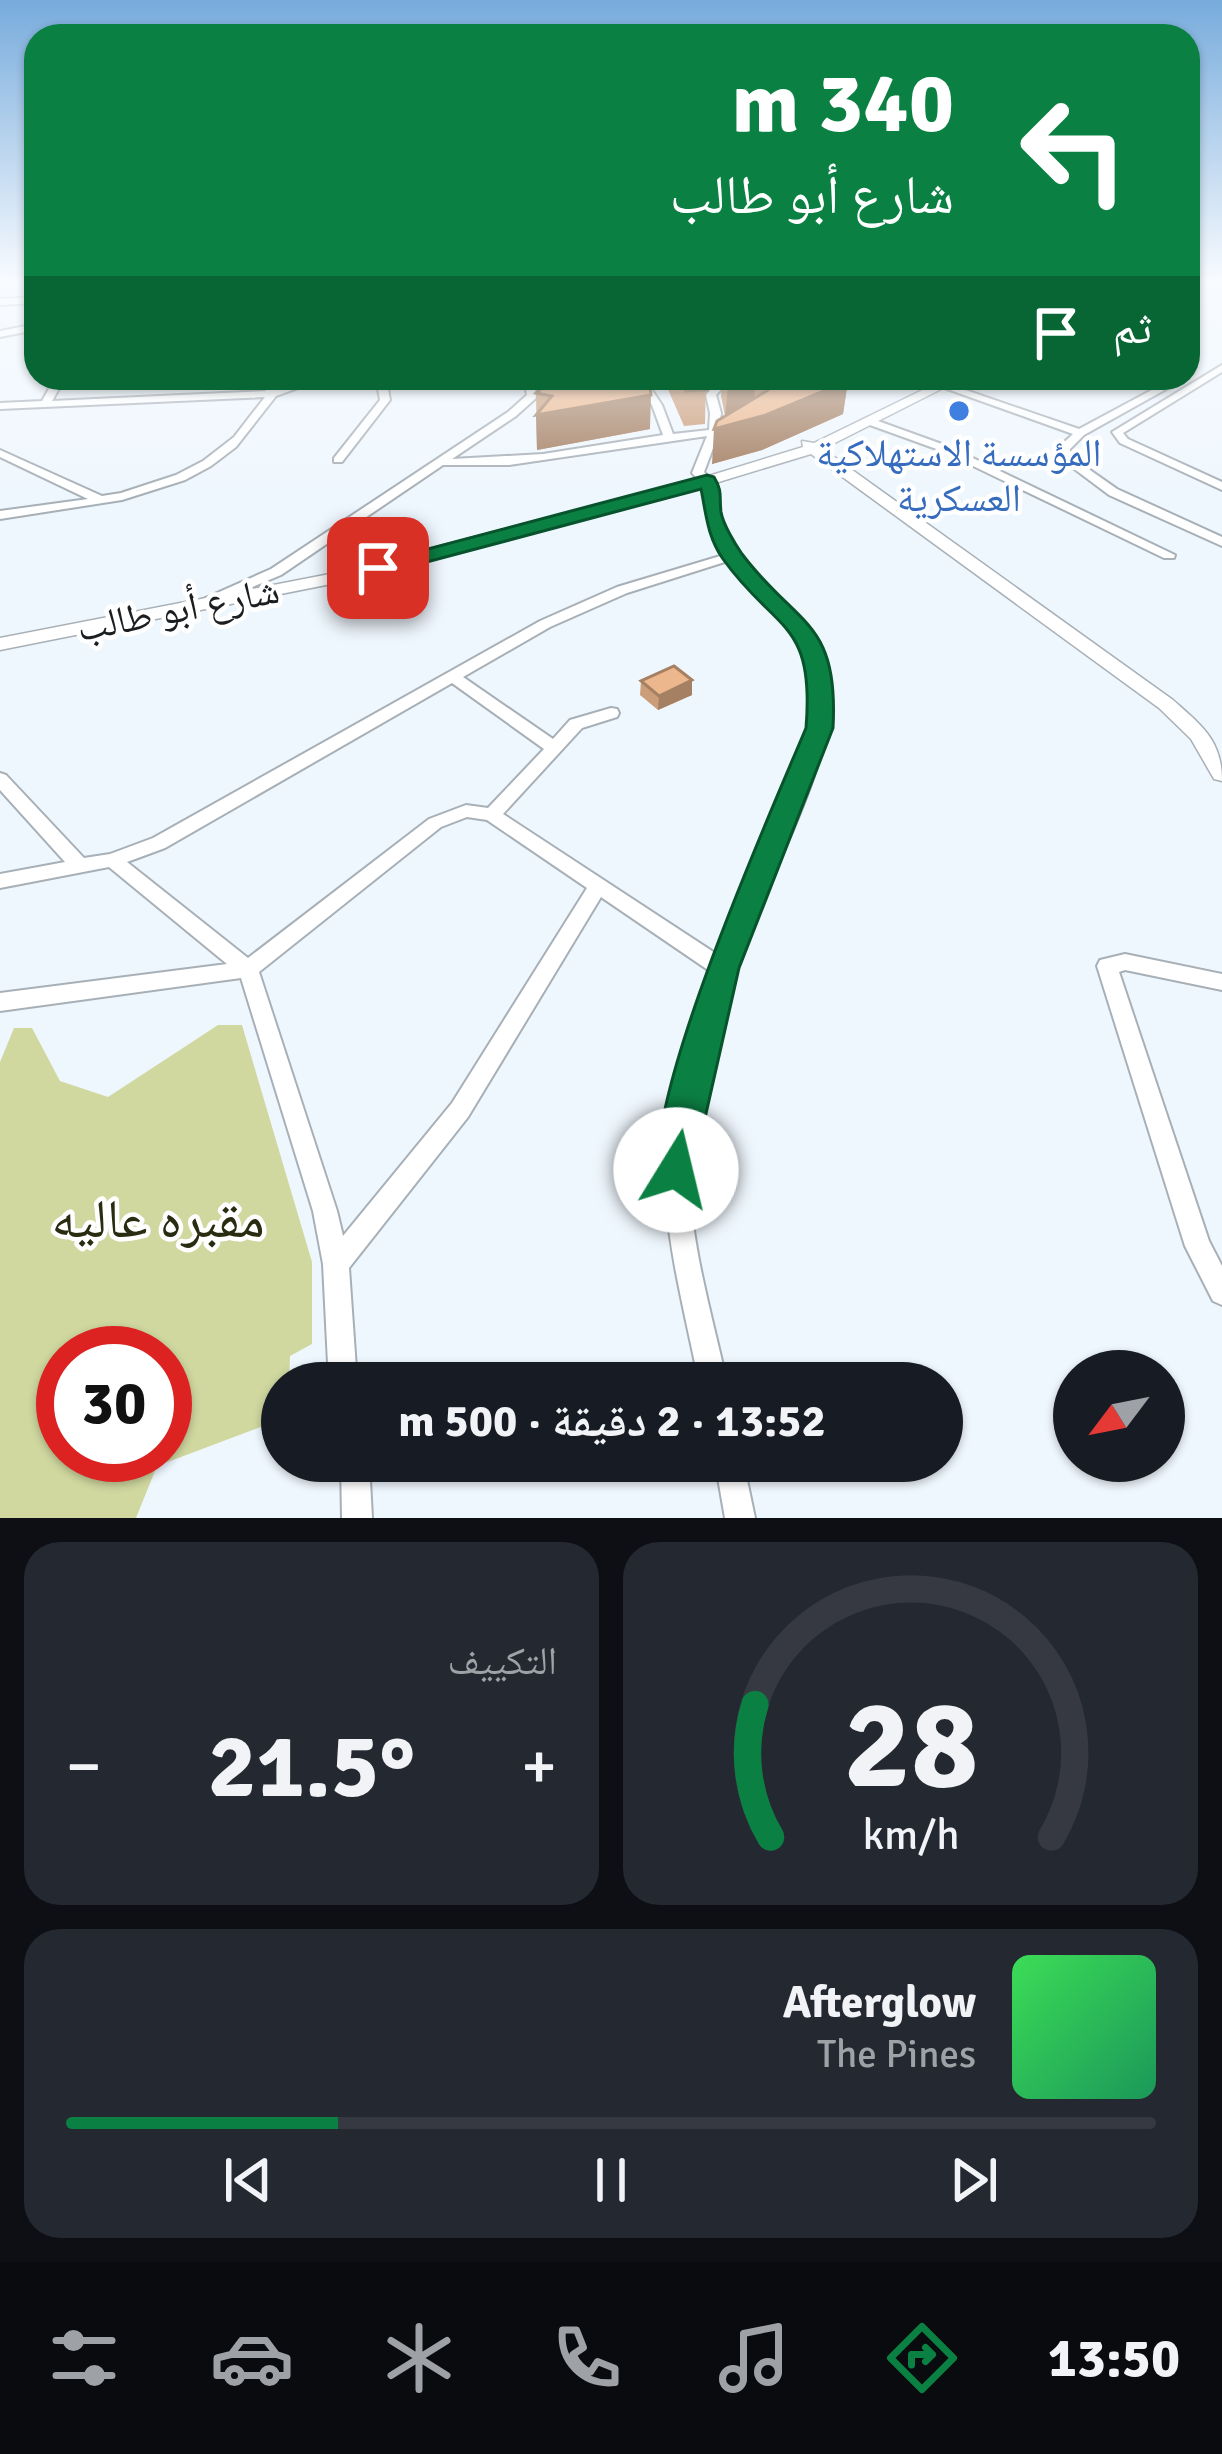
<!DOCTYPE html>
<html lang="ar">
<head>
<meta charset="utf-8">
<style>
	:root { --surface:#171b24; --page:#242831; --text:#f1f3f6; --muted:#9ea1a6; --line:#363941; --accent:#0b8043 }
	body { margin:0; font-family:Signika,"Noto Naskh Arabic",sans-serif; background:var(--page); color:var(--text); direction:rtl; height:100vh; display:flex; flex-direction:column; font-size:45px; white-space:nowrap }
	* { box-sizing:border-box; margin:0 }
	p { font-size:39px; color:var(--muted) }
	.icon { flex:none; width:66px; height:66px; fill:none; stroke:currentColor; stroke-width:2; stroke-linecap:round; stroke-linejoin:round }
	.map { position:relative; height:1518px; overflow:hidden; direction:ltr }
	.sheet { display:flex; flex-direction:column; gap:24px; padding:24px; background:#0d0f14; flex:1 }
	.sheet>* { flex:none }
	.hud { position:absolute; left:24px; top:24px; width:1176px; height:366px; border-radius:36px; box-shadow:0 3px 9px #0004; direction:rtl; background:#0b8043; color:#fff; overflow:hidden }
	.needle { width:78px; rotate:238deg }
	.controls { position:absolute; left:1053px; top:1350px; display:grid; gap:24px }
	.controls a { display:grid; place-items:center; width:132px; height:132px; border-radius:50%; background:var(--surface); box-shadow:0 3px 9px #0004; font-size:60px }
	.speed { position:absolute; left:36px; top:1326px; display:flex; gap:24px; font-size:60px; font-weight:700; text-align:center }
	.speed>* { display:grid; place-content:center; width:156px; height:156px; border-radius:50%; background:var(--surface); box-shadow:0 3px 9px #0004; line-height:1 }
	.speed .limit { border:18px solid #d22; background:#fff; color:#111 }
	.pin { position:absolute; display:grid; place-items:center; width:102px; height:102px; color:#fff; margin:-51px; border-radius:24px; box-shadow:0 6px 18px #0006 }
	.me { position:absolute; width:132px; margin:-66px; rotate:9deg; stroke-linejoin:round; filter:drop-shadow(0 0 9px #0008) }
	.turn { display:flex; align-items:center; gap:42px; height:252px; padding:0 48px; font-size:54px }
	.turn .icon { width:156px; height:156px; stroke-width:2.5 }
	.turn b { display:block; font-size:84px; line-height:102px }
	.then { display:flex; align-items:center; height:114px; padding:0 48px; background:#0003; gap:24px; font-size:45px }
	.big { font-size:90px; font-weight:700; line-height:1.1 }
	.sheet .card { flex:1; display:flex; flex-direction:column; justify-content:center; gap:18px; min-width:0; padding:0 42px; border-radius:36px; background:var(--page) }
	.sheet .dial { align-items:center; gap:0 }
	.dial svg { height:312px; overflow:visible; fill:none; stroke:var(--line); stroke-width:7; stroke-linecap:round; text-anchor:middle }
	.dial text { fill:var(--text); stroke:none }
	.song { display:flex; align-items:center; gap:36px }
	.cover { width:144px; height:144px; border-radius:18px; background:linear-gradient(135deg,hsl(130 70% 55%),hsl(150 70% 35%)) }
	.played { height:12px; border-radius:6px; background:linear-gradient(90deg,var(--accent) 25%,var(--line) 25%) }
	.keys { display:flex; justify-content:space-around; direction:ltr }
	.heat { display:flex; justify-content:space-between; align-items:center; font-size:66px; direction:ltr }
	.sheet .tiles { flex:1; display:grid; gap:24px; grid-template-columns:1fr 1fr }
	.card:last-child { grid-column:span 2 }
	.trip { position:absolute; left:261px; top:1362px; width:702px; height:120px; border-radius:60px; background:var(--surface); box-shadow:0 3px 9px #0004; font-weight:700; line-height:120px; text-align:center; direction:rtl }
	.tabs { display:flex; height:192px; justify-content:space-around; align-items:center; background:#090b0e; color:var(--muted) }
	.tabs .icon { width:84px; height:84px }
	.tabs .active { color:var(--accent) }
	.tabs b { font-size:54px; color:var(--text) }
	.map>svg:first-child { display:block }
</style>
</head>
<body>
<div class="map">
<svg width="1222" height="1518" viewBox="0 0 1222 1518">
	<rect width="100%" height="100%" fill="#eff7fe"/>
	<path fill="#d0d8a0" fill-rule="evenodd" d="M218 1025H242L312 1262V1344L290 1356 289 1383H282V1419L157 1466 136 1518H0V1062L14 1028H32L60 1081 108 1097ZM63 1353H165V1455H63Z"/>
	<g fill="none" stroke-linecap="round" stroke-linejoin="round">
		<g stroke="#a8b0b7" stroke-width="4">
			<g id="minor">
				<path d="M31 279H36V283H33Z"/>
				<path d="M36 297V303L0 305V299Z"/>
				<path d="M36 324V330L0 337V331Z"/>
				<path d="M1222 365V372L1123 433 1128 439 1222 482V490L1120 443 1112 432Z"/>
				<path d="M55 378H65L52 401 266 391 260 378H270L275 390 310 378H325L276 396 236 447 211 466 185 480 122 500 0 519V511L88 499 0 457V450L102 496 121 493 176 475 203 461 234 437 265 397 0 409V403L42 401Z"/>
				<path d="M376 378H386L390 400 342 462H334V458L380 400Z"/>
				<path d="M524 378H534L536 398 516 416 452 459 543 454 663 435 652 405 634 378H644L662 405 673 434 709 430 710 413 706 395 715 384V378H725V385L716 395 721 413 719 429 722 432 718 435 704 472 718 487C712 573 825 602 830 688 834 767 763 887 735 963 711 1026 687 1108 689 1176 691 1246 712 1315 727 1383H699C686 1316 667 1249 665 1180 663 1111 687 1036 711 972L601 897 468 1117 349 1268 357 1383H329L323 1264 313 1211 241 978 0 1011V993L227 964 109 867 0 888V874L65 862 0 790V773L6 775 84 858 110 854 153 838 540 621 617 587 727 554C712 532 704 514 706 488L692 473 707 436 509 465H443L281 575 204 607 199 608 192 604 271 569 508 412 527 395ZM731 560C758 592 798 620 810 661 833 737 749 883 718 955L503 814 582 728 617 717 619 713 617 709 611 708 570 720 553 739 463 677 550 627 627 593ZM452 683 544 749 488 808 466 805 429 819 248 958 127 862 165 848ZM467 817 487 820 587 888 452 1103 343 1236 337 1211 259 972 441 827Z"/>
				<path d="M1174 378H1186L1084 435 1070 449V456L1117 489 1222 537V546L1109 495 1061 459 1058 448 1073 434 936 385 945 383 1079 429Z"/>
				<path d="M870 421H878L950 447 1175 555 1174 558H1164L942 451 870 425Z"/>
				<path d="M1125 954 1222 974V990L1125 970 1119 972 1209 1241 1222 1266V1305L1213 1301 1185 1246 1097 966 1100 960Z"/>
				<path d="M341 1461H369L372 1518H342Z"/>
				<path d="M715 1461H743L755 1518H725Z"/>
			</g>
		</g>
		<g stroke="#a8b0b7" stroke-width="3">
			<g id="tertiary">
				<path d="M1188 279H1194L1188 283Z"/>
				<path d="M947 378H963L823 449 1173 700C1202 726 1222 740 1222 781L1214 779 1191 739 1159 708 811 454 712 484 341 582 0 650V638L340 572 702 478 803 447 802 441 814 443Z"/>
			</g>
		</g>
		<use href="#minor" fill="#fff" fill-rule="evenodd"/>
		<use href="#tertiary" fill="#fff" fill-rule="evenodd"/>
	</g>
	<g fill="#cb9d79">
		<path d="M554 378 650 429 537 450 536 393Z"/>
		<path d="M663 378H706L705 424 684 426Z"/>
		<path d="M722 378H842L848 381 843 414 762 450 712 464 725 416 721 396Z"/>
		<path d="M692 680V695L658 710 640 695 641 681Z"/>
	</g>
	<g fill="#a58063">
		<path d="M740 378H791L773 387 755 388 754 403 725 418 728 384Z"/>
		<path d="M848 381 843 414 762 450 712 464 714 429Z"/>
		<path d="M651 395 650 429 537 450 536 415Z"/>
		<path d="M692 680V695L658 710 659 696Z"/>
	</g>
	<g fill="#ecb78d" stroke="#a58063" stroke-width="3">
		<path d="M554 378H649L651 395 536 415 552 396 536 393Z"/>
		<path d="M679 378H706L707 390 686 391Z"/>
		<path d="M774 378H842L848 381 766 415 714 429 717 421 773 387 755 388Z"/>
		<path d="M674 666 692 680 659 696 641 681Z"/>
	</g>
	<linearGradient id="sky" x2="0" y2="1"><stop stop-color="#77abdc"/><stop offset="0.57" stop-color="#f8fbff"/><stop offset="1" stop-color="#f8fbff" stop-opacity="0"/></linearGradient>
	<rect width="1222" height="492" fill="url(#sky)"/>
	<path fill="#0b8043" stroke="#07532c" stroke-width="3" d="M707 475 714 477C723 492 719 496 721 512 723 524 735 544 742 554 797 627 839 619 833 728L739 968 690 1184 676 1189 662 1184C634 1117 774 805 806 728 815 619 775 632 723 559 707 536 706 513 701 489L378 575 367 568 371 564Z"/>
	<circle fill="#3f7fe0" stroke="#fff" stroke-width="4.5" cx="959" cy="411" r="12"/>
	<g text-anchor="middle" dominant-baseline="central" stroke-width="9" stroke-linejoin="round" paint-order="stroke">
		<g font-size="39" fill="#366cbe" stroke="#fff">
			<text x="959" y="453">المؤسسة الاستهلاكية<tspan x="959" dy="45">العسكرية</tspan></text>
		</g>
		<g font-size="39" fill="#1b1e20" stroke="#fff">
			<text transform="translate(178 609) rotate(-11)">شارع أبو طالب</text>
		</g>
		<g font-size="54" fill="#292c10" stroke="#fff">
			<text x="158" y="1219">مقبره عاليه</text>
		</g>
	</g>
</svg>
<div class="controls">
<a><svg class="needle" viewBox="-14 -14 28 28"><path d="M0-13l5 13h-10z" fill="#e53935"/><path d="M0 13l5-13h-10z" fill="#9ea1a6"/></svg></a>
</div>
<div class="speed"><div class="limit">30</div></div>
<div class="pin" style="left:378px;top:568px;background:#d93025"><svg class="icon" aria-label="arrive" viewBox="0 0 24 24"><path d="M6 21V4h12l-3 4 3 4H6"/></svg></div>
<svg class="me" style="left:676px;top:1170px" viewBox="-20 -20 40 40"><circle r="19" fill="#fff"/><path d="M0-13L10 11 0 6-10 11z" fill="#0b8043"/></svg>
<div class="trip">13:52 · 2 دقيقة · 500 m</div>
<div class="hud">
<div class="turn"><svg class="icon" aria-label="left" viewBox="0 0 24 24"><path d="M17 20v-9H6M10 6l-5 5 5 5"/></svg><div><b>340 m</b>شارع أبو طالب</div></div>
<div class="then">ثم<svg class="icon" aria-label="arrive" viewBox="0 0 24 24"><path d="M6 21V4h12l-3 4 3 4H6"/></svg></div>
</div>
</div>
<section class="sheet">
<div class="tiles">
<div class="card dial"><svg viewBox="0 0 100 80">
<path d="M14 69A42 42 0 1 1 86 69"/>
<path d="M14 69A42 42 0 0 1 10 35" stroke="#0b8043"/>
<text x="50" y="56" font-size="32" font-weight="700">28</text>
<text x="50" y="72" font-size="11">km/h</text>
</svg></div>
<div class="card"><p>التكييف</p>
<div class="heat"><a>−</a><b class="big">21.5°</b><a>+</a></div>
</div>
<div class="card">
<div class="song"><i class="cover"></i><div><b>Afterglow</b><p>The Pines</p></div></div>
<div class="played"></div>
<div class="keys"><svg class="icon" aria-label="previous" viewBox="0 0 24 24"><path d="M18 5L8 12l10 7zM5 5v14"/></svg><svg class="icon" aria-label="pause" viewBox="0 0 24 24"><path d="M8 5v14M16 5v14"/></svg><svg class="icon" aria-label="next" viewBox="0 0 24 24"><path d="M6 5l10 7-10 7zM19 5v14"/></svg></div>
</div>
</div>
</section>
<nav class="tabs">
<b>13:50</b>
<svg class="icon active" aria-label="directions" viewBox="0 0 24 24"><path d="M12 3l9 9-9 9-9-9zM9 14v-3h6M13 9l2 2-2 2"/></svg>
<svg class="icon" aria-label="music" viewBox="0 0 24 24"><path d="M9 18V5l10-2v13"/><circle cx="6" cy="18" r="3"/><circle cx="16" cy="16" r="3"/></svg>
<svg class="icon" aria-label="phone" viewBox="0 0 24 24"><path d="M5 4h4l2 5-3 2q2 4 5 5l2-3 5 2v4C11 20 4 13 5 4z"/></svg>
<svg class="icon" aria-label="climate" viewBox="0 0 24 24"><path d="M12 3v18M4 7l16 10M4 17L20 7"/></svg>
<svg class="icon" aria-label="car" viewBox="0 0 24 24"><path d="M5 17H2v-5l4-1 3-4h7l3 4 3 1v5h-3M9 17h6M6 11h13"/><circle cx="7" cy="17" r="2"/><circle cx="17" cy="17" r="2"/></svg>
<svg class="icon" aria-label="filters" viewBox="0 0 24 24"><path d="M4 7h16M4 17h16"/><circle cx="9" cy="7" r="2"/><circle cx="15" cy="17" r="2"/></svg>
</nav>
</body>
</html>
